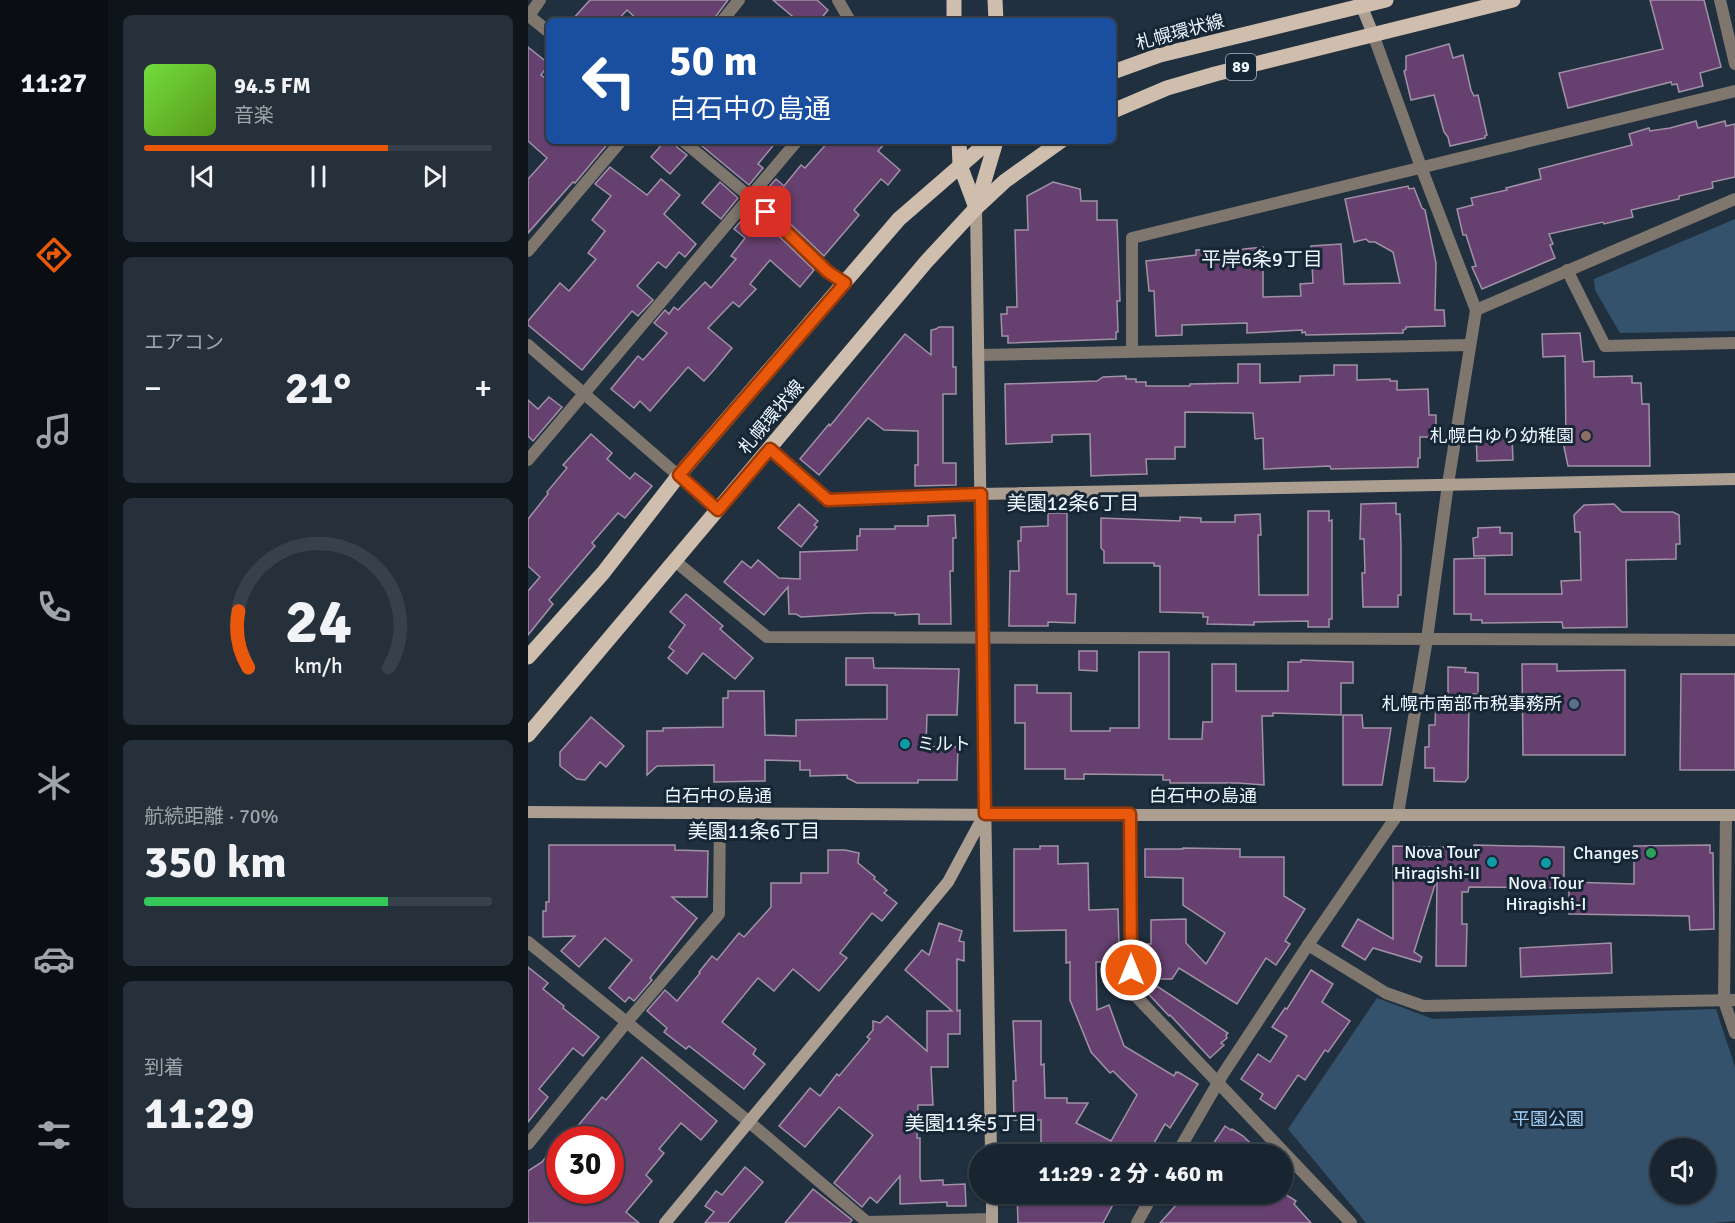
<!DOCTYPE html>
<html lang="ja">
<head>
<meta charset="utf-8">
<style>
	:root { --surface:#18242f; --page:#25303b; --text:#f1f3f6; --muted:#9fa4aa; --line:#36414b; --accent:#ea580c }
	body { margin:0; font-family:Signika,"Noto Sans JP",sans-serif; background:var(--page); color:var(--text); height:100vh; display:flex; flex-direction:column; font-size:22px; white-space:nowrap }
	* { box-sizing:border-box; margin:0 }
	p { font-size:20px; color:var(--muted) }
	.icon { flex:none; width:33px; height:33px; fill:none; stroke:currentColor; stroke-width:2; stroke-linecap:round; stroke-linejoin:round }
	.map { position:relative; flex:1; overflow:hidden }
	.side { display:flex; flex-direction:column; gap:15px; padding:15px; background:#0d141a; width:420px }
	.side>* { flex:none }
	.hud { position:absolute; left:18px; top:18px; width:570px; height:126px; border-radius:9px; box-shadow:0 2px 4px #0004,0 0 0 2px var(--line); background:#1a4fa0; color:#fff; overflow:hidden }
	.controls { position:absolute; left:1122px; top:1138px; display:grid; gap:12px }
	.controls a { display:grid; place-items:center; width:66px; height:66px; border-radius:50%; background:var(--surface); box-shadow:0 2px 4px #0004,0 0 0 2px var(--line); font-size:30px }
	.speed { position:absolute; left:18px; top:1126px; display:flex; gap:12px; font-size:30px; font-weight:700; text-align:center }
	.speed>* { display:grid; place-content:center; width:78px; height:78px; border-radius:50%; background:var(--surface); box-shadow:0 2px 4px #0004,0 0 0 2px var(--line); line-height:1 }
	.speed .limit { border:9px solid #d22; background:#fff; color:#111 }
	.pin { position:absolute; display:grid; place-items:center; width:51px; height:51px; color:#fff; margin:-26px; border-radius:12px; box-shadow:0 3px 9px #0006 }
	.me { position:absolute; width:66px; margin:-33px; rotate:0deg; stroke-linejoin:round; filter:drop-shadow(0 0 4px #0008) }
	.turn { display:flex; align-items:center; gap:21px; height:126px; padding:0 24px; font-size:27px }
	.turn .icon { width:78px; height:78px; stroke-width:2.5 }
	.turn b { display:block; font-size:42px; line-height:51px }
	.big { font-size:45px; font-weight:800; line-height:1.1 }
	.side .widget { flex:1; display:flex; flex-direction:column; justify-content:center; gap:9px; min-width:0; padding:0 21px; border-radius:9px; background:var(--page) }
	.side .dial { align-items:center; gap:0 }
	.dial svg { height:156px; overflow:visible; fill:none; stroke:var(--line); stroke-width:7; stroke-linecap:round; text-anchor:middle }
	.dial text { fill:var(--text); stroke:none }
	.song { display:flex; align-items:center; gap:18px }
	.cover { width:72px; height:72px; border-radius:9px; background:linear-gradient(135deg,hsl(100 70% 55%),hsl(90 70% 35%)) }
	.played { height:6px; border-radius:3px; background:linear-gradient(90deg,var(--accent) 70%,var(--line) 70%) }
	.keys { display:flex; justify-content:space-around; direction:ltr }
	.heat { display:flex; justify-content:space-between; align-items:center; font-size:33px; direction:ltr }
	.charge { height:9px; border-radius:4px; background:linear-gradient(90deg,#34c759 70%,var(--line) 0) }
	.trip { position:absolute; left:441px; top:1144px; width:324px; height:60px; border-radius:30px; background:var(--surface); box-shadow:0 2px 4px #0004,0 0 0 2px var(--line); font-weight:800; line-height:60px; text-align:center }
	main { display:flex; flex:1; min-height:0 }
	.dock { display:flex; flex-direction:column; width:108px; justify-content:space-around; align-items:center; background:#0a0e13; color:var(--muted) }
	.dock .icon { width:42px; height:42px }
	.dock .current { color:var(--accent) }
	.dock b { font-size:27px; color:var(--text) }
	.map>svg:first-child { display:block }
</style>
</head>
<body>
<main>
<nav class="dock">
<b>11:27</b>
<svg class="icon current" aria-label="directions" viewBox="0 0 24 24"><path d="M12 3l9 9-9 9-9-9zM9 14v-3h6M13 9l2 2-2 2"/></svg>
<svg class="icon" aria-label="music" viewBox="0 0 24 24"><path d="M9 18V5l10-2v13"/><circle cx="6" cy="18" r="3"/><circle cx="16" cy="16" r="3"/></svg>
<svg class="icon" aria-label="phone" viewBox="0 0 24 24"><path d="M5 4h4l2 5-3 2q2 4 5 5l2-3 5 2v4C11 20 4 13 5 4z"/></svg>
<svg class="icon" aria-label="climate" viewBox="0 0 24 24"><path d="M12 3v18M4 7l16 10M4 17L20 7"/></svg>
<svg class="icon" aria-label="car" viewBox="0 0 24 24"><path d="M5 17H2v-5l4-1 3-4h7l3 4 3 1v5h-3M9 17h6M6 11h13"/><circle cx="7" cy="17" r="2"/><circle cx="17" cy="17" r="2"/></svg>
<svg class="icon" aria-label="filters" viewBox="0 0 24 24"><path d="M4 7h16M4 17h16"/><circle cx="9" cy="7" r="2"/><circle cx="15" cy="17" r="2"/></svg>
</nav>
<section class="side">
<div class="widget">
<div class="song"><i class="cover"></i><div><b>94.5 FM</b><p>音楽</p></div></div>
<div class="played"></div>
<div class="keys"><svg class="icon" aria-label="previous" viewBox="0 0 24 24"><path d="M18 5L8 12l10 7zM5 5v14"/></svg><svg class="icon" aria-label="pause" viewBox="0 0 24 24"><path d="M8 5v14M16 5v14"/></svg><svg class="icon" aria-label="next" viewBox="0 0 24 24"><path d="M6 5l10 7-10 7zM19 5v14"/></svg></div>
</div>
<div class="widget"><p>エアコン</p>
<div class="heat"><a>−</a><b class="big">21°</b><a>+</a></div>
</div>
<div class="widget dial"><svg viewBox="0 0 100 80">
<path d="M14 69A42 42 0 1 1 86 69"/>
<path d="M14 69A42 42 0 0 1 9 40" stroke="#ea580c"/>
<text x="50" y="56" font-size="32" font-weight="700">24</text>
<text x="50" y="72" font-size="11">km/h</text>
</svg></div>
<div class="widget"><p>航続距離 · 70%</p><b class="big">350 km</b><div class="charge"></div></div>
<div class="widget"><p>到着</p><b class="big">11:29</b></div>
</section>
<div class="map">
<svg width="1207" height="1223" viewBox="0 0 1207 1223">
	<rect width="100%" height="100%" fill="#20303f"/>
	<g fill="#35526c" fill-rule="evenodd">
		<path d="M1207 219V331L1092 333 1067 290 1066 279Z"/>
		<path d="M849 998 905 1019 1188 1009 1207 1067V1221L1186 1223H838L760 1129ZM1132 1149H1178V1194H1132Z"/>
	</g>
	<g fill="#664170" stroke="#a191a6" stroke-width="1.5">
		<path d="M62 0H200L188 16 186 21H111L99 10 89 21H43Z"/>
		<path d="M245 0H289L300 10 291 21H270Z"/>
		<path d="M1122 0H1176L1193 67 1172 73 1175 86 1151 92 1149 84 1144 85 1143 82 1040 108 1031 73 1135 49Z"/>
		<path d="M921 44 925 58 935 55 943 90 946 96 950 95 959 135 957 136V138L922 146 920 137 916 132 906 95 883 100 876 71 878 70V56Z"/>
		<path d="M0 47 21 64 13 75 21 81V141H82L47 183 45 182 0 233V179L19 158 0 141Z"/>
		<path d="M1168 121 1170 128 1197 121 1198 126 1207 124V177L1184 182 1185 188 1151 196V199L1103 210 1105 217 1076 224 1075 222 1021 234 1025 244 1022 245 1027 258 954 289 944 267 948 266 938 235H935L929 209 945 205 943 198 979 190 978 188 1013 179 1011 169 1104 145 1101 134 1121 128 1122 131 1142 128Z"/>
		<path d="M137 141H147L149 147 159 155 142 174 123 157Z"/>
		<path d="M168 141H249L230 164 235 168 221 185Z"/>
		<path d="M301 141H359L350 151 372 170 360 185 353 179 326 210 331 215 296 256 233 196 248 179 256 186 273 165 277 168Z"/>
		<path d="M82 167 119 195 133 179 152 195 136 214 168 244 157 257 151 252 138 268 130 262 109 286 125 300 110 316 104 311 54 370 0 325V321L32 283 41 291 68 259 60 253 77 231 64 220 83 196 67 184Z"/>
		<path d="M192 182 210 198 193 219 174 203Z"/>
		<path d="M525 182 552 189 553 201H569V220H589L592 301H589L590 332H588V339L480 343V336H474L473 314H479V307H489L487 230H500L499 196Z"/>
		<path d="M880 186 881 189 886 188 894 208 897 210 908 263 907 310H916L917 326 878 327V329L875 330V333L778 335 777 332 774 333V330L719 333V323L654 325V335L628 336 626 291H621L618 261 668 255V250L716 249 735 247V297L773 296 772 284 785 283 783 246 813 244 816 284 872 283 865 252 847 242H841L838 239 826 242 817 199Z"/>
		<path d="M223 209 286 270 272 287 242 260 222 284 228 289 211 307 205 302 180 328 204 348 185 371 176 381 160 367 122 411 112 401 106 408 83 389 110 356 115 360 139 333 126 323 137 310 141 314 146 307 150 310 177 282 183 288 208 259 203 256 217 238 206 229Z"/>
		<path d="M411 327H425V367H428V394H415V463H428V485L387 486V465H390V431L356 430 340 418 291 475 272 459 301 424 302 426 377 334 403 355V330L408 329Z"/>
		<path d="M1052 333 1055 362 1066 361V377L1104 376V383H1113L1114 404H1121L1122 466H1040L1035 442 1038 443 1037 356 1015 357 1014 334Z"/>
		<path d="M710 364H732V383L772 382V376L806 375V365H829V380L862 379V381H869V390L900 389 901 415H908V437H892V458H890V467L803 469 802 466 736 469 735 438 727 439 725 413 657 412V447H647V459H618L619 474 583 475 563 476 562 434 524 435V442L478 444 477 384 569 381 575 377 598 376V379H608V382H618V386H662V384L710 383Z"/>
		<path d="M21 397 34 407 5 441 0 436V400L10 409Z"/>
		<path d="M969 431 970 438 984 437 985 460 949 461 948 432Z"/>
		<path d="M63 434 84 453 79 459 102 479 107 473 124 486 97 518 90 513 64 543 67 546 21 600 25 604 0 635V591L12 577 0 566V519L20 494 19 492 39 468 35 465Z"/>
		<path d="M868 503V514H872L873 546V595H870V607H835L834 573H837L836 539H832L833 504Z"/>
		<path d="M271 504 290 521 286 525 289 527 273 547 250 528Z"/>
		<path d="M1086 504 1094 512H1145L1151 515 1152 544H1148V559L1098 560 1099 627 1035 628 1034 622 954 623V620H943V614H926V559L957 558V594H1034L1033 581 1053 580 1052 532H1047L1046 515 1056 505Z"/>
		<path d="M780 511H801V521L804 520V619H801V627H780V621L726 622V625L679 624 680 617H675V613L632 612V566H626V563H576V551L573 548V518L652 521V517L673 518V522H707V515L732 514 733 535H730L731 595H780Z"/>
		<path d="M520 513H539V594H548L547 623 520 622V626H481L482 571H491L490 541H493V527L520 526Z"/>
		<path d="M427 515 428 538H425V571H422L423 624H391V614L367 615V613H341L273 617 268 614H261L260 587 236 615 196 582 214 561 223 568 230 560 251 578 272 579V552L329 550V536H332V529H367V526H400V516Z"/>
		<path d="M972 527V533H984V555L946 556 945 538 950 537V528Z"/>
		<path d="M158 594 195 626 192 629 225 658 207 679 175 653 159 674 140 658 146 651 141 647 157 625 142 612Z"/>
		<path d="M551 651H569V671L551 670Z"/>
		<path d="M611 652H641V739H674L675 722H684V664H708V691H760V662H773V660L825 662V683H813V715L745 713V716H734L736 785 710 783H642V780H635V775L556 774V779H537V769H497V723H487V685H509V693H543V731H582V728H611Z"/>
		<path d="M318 658H345L346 668 431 669 429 715H399L398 747H430L429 780H390V783H329L319 778V775L282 776V770H272V761L237 760V781L186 782V765L129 766 119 775V731H135V728L195 727V698H200V691H236L237 735 268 736V720L359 719V685H318Z"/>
		<path d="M994 664H1029V671L1097 670V755H995Z"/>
		<path d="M920 667 938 668 937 672 950 673V694H941L940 778 937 782 906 781V768H897V747H901V725H907L908 700H914V694H920Z"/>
		<path d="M1153 674H1207V770H1152Z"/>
		<path d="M815 715H834L835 728H863L854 785H815Z"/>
		<path d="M63 717 96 746 78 767 72 762 57 780 49 779 32 766V752Z"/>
		<path d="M21 845H147V850L180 851 179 897H144L169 918 122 978 124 980 106 1001 101 997 97 1002 81 988 104 960 77 938 51 967 33 951 47 936 15 937V911H18V902H21Z"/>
		<path d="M946 845 1036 847V888L941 887 940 892H934V924H939L938 966H908L909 878 886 952 894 957 892 962 845 948 837 960 814 946 830 919 865 939V846L946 848Z"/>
		<path d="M1182 845V853H1185L1186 929 1162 930 1161 916 1041 914V882L1106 884V846Z"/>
		<path d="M512 846H530V864L560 863 561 910 590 909 591 944H595V962H568L569 1010 581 1005 596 1046 646 1076 648 1072 649 1073 650 1072 670 1084 642 1128 637 1124 619 1155H513V1120H486L485 1081H488L485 1021H513V1065L516 1064 517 1098H539V1103H560L548 1123 583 1141 609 1095 585 1071 582 1073 563 1052 542 1000V962L538 963V930L486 931V849H512Z"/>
		<path d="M655 848 712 849V857H756V896L777 909 757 941 762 944 748 965 738 958 709 1004 651 968 644 979H618L700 1033 698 1035 699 1038 693 1043 696 1045 682 1058 642 1015 641 1016 612 985V975L615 977V961H612V944H623V920L658 919V943L678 964 697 933 655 905V878L617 877V849H655Z"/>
		<path d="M300 850H317L331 853 330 863 347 877 346 879 359 890 356 893 369 903 354 921 344 913 312 953 319 958 291 991 265 969 246 991 230 978 194 1022 228 1049 225 1054 237 1064 216 1089 161 1046 158 1049 136 1032 139 1028 119 1011 137 990 149 1001 172 973 171 972 184 956 189 960 211 933 216 937 243 907V883H273V873H300Z"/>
		<path d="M411 923 434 931 431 941 436 942V961L429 959V1011L432 1010V1034H420V1067H403L405 1105H390L389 1138H392V1178L393 1181 415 1180V1185L437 1184 438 1206H419V1202L372 1204V1176L349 1203 342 1197 334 1207 306 1183 345 1135 311 1107 277 1147 251 1126 282 1088 292 1096 309 1074 311 1076 342 1039 339 1037 345 1030V1021L352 1023 359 1016 399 1051V1011H424L377 970 394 950 401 955Z"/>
		<path d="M1083 943 1084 973 993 977 992 948Z"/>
		<path d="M0 967 20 983 15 989 36 1006 35 1008 71 1037 55 1056 45 1048 11 1089 20 1097 0 1122Z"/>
		<path d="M783 970 805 984 794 1002 822 1021 800 1052 797 1050 777 1080 770 1075 747 1109 732 1099 735 1094 713 1079 730 1054 742 1062 759 1036 744 1027 757 1008 759 1009Z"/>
		<path d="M114 1057 189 1121 173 1140 153 1123 131 1149 136 1153 118 1175 124 1181 98 1212 111 1223H0V1171L14 1162 32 1139V1191H82V1140H38L74 1097 78 1100Z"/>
		<path d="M697 1126 703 1130 704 1129 715 1136 735 1155H701L685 1144Z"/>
		<path d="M217 1167 235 1182 200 1223H177L186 1212 177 1206 188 1191 194 1195Z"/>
		<path d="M285 1189 324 1220 322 1223H257Z"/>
		<path d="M489 1194H579L588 1199 575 1223H490Z"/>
		<path d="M658 1194H664L677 1205 688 1194H713L722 1203 729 1194H757L768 1201 766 1204 783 1223H632Z"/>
	</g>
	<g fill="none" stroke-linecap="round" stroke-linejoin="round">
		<g stroke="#7f766e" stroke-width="12">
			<path d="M310 0 322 21"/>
			<path d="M1192 0 1207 64"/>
			<path d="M1 16 21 32"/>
			<path d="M0 17 12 0"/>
			<path d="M194 21 211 0"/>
			<path d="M155 141 222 197 300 272 317 283"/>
			<path d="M0 251 93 141"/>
			<path d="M1039 270 1077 346 1207 343"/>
			<path d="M948 310 1207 199"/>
			<path d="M0 345 190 510"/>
			<path d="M604 351V238L1207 91"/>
			<path d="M450 355 942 345"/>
			<path d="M241 449 300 500 453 494"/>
			<path d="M0 460 269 141"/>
			<path d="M147 561 239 637 1207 640"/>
			<path d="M602 814 604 992 823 1223"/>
			<path d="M1198 815 1196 1001 1207 1033"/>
			<path d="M0 942 220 1121 339 1222"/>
			<path d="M780 945 858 993 895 1006 1207 1000"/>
			<path d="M0 1144 98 1023 191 914 192 814"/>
			<path d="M648 1155 695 1074 780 945 870 814 899 639 920 484 948 310 893 167 845 34"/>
			<path d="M338 1223 339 1222 464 1219"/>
			<path d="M609 1223 625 1194"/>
		</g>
		<g stroke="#ac9f92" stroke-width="12">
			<path d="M831 0 845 34"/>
			<path d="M448 208C453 524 457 839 463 1155"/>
			<path d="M453 494 1207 479"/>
			<path d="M0 812 490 815H1207"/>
			<path d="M464 1194V1223"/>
			<path d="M137 1223 420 882 456 815"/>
		</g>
		<g stroke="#cfbead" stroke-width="15">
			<path d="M426 0V21"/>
			<path d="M467 0 468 21"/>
			<path d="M585 72 632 55 858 0"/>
			<path d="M585 111 639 88 687 74 985 0"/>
			<path d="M431 141 432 165 448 208"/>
			<path d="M449 205 468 141"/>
			<path d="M0 657 75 573 151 475 371 219 461 141"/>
			<path d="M0 735 398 262 448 208 477 181 533 141"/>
		</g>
	</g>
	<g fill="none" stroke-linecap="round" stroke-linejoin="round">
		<g stroke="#983908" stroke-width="15">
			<path id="route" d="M238 212 300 272 317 283 151 475 190 510 242 449 300 500 453 494 457 814H602L603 970"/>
		</g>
		<use href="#route" stroke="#ea580c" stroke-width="10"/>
	</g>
	<circle fill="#8d6e63" stroke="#162635" stroke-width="2" cx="1058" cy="436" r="6"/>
	<circle fill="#5c6f8a" stroke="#162635" stroke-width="2" cx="1046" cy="704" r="6"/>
	<g fill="#0f9aa8" stroke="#162635" stroke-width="2">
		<circle cx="377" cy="744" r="6"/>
		<circle cx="964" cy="862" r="6"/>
		<circle cx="1018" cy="863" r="6"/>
	</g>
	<circle fill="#2e9e5b" stroke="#162635" stroke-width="2" cx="1123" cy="853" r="6"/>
	<g text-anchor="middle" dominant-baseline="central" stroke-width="6" stroke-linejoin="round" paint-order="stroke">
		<rect fill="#162635" stroke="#adb8c2" stroke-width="1.5" x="698" y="54" width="30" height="26" rx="4.5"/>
		<g font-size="16" font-weight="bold" fill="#eef6fe">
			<text x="713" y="67">89</text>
		</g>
		<g font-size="18" fill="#eef6fe" stroke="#162635">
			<text transform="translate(652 32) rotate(-15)">札幌環状線</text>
			<text transform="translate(243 417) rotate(-50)">札幌環状線</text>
			<text x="190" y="796">白石中の島通</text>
			<text x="675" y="796">白石中の島通</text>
		</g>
		<g font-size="18" fill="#eef6fe" stroke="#162635" text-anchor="end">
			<text x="1046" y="436">札幌白ゆり幼稚園</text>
			<text x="1034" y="704">札幌市南部市税事務所</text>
			<text x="389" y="744" text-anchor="start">ミルト</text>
			<text x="952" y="852">Nova Tour<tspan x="952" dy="21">Hiragishi-II</tspan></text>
			<text x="1111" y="853">Changes</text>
			<text x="1018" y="883" text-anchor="middle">Nova Tour<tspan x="1018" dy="21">Hiragishi-I</tspan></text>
		</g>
		<g font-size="18" fill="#a4cff6" stroke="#162635">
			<text x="1020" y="1119">平園公園</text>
		</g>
		<g font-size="20" fill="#eef6fe" stroke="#162635">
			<text x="734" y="259">平岸6条9丁目</text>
			<text x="545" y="503">美園12条6丁目</text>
			<text x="226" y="831">美園11条6丁目</text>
			<text x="443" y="1123">美園11条5丁目</text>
		</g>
	</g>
</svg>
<div class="controls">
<a><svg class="icon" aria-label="sound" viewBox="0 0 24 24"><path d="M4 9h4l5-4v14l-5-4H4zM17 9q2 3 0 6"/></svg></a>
</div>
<div class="speed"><div class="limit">30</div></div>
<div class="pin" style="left:238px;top:212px;background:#d93025"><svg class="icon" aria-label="arrive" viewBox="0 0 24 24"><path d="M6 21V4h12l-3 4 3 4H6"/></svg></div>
<svg class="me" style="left:603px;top:970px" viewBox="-20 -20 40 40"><circle r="17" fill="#ea580c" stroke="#fff" stroke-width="3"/><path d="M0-11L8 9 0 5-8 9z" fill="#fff"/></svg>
<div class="trip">11:29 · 2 分 · 460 m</div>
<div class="hud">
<div class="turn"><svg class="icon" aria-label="left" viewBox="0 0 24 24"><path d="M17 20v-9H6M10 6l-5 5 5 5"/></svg><div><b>50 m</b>白石中の島通</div></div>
</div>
</div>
</main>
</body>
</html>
